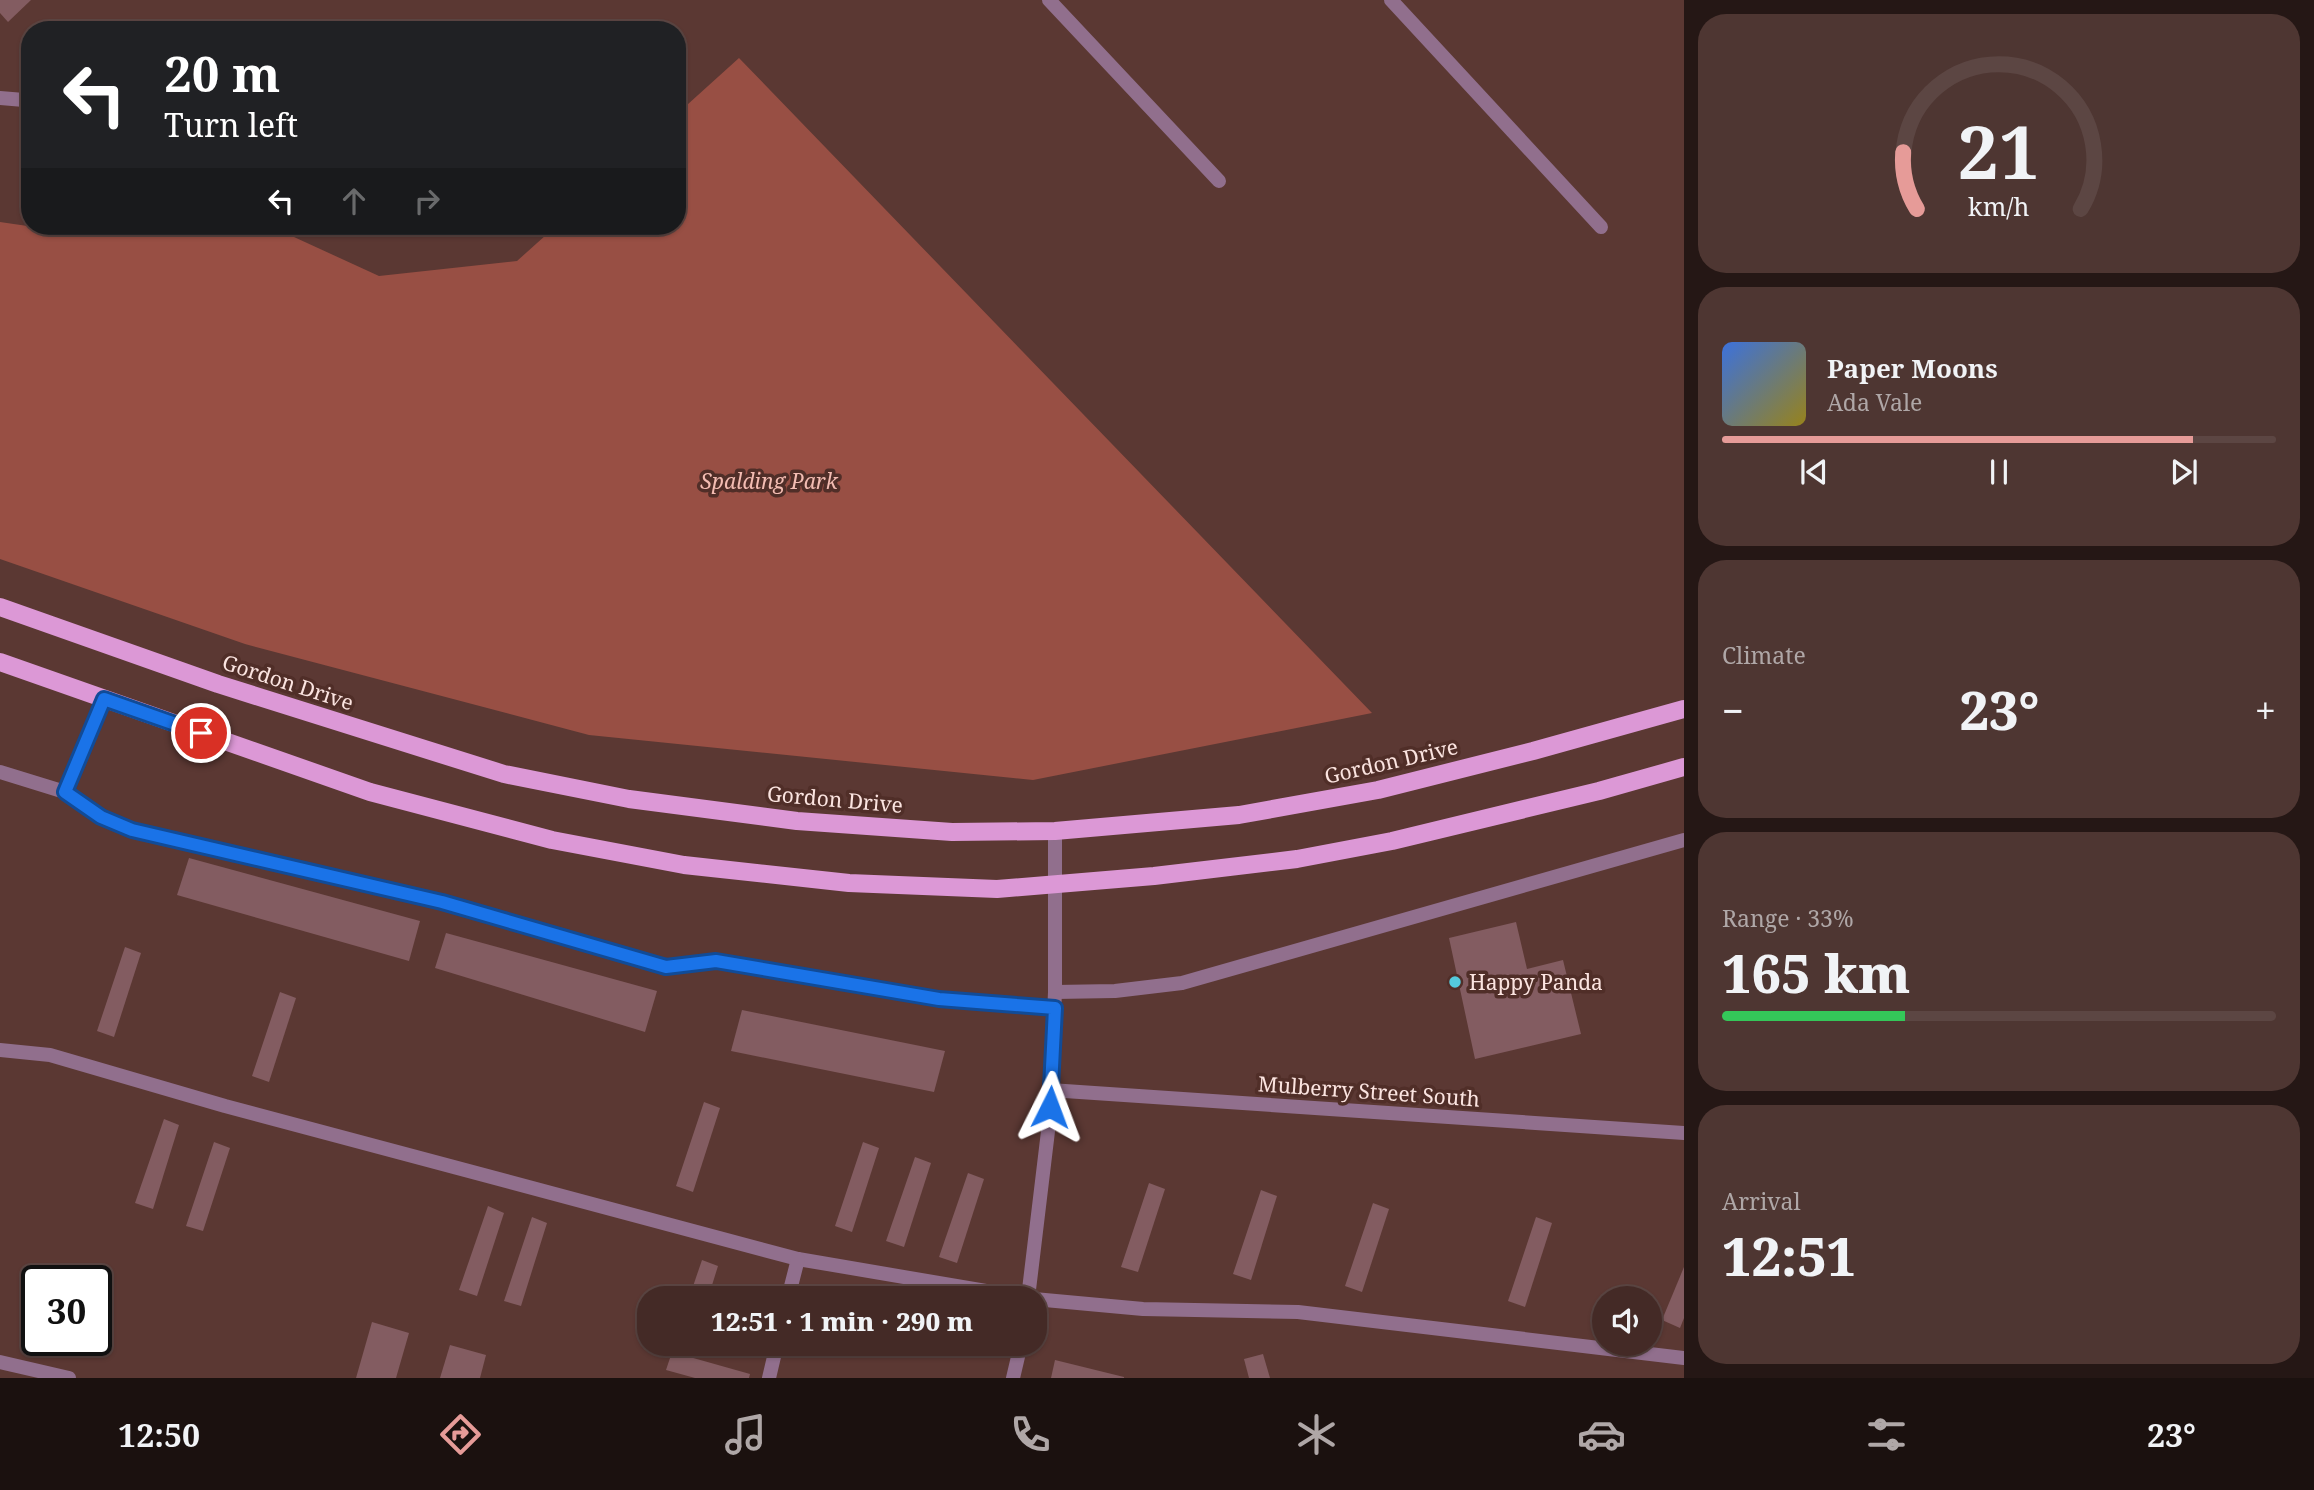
<!DOCTYPE html>
<html lang="en">
<head>
<meta charset="utf-8">
<style>
	:root { --surface:#442a26; --page:#4e3632; --text:#f1f3f6; --muted:#afa7a7; --line:#5c4643; --accent:#e69b98 }
	body { margin:0; font-family:"Noto Serif",serif; background:var(--page); color:var(--text); height:100vh; display:flex; flex-direction:column; font-size:26px; white-space:nowrap }
	* { box-sizing:border-box; margin:0 }
	p { font-size:23px; color:var(--muted) }
	.icon { flex:none; width:38px; height:38px; fill:none; stroke:currentColor; stroke-width:2; stroke-linecap:round; stroke-linejoin:round }
	.map { position:relative; flex:1; overflow:hidden }
	.panel { display:flex; flex-direction:column; gap:14px; padding:14px; background:#251715; width:630px }
	.panel>* { flex:none }
	.banner { position:absolute; left:21px; top:21px; width:665px; height:214px; border-radius:28px; box-shadow:0 2px 5px #0004,0 0 0 2px var(--line); background:#202124; color:#fff; overflow:hidden }
	.buttons { position:absolute; left:1592px; top:1286px; display:grid; gap:14px }
	.buttons a { display:grid; place-items:center; width:70px; height:70px; border-radius:50%; background:var(--surface); box-shadow:0 2px 5px #0004,0 0 0 2px var(--line); font-size:35px }
	.speed { position:absolute; left:21px; top:1265px; display:flex; gap:14px; font-size:35px; font-weight:700; text-align:center }
	.speed>* { display:grid; place-content:center; width:91px; height:91px; border-radius:50%; background:var(--surface); box-shadow:0 2px 5px #0004,0 0 0 2px var(--line); line-height:1 }
	.speed .limit { border:4px solid #111; border-radius:10px; background:#fff; color:#111 }
	.pin { position:absolute; display:grid; place-items:center; width:60px; height:60px; color:#fff; margin:-30px; border:4px solid #fff; border-radius:50%; box-shadow:0 2px 7px #0007 }
	.me { position:absolute; width:77px; margin:-38px; rotate:3deg; stroke-linejoin:round; filter:drop-shadow(0 0 5px #0008) }
	.turn { display:flex; align-items:center; gap:24px; height:147px; padding:0 28px; font-size:32px }
	.turn .icon { width:91px; height:91px; stroke-width:2.5 }
	.turn b { display:block; font-size:49px; line-height:60px }
	.lanes { display:flex; align-items:center; height:66px; padding:0 28px; background:#0003; justify-content:center; gap:35px; direction:ltr }
	.lanes .off { opacity:.35 }
	.big { font-size:52px; font-weight:800; line-height:1.1 }
	.panel .tile { flex:1; display:flex; flex-direction:column; justify-content:center; gap:10px; min-width:0; padding:0 24px; border-radius:28px; background:var(--page) }
	.panel .dial { align-items:center; gap:0 }
	.dial svg { height:182px; overflow:visible; fill:none; stroke:var(--line); stroke-width:7; stroke-linecap:round; text-anchor:middle }
	.dial text { fill:var(--text); stroke:none }
	.song { display:flex; align-items:center; gap:21px }
	.cover { width:84px; height:84px; border-radius:10px; background:linear-gradient(135deg,hsl(220 70% 55%),hsl(50 70% 35%)) }
	.played { height:7px; border-radius:4px; background:linear-gradient(90deg,var(--accent) 85%,var(--line) 85%) }
	.keys { display:flex; justify-content:space-around; direction:ltr }
	.heat { display:flex; justify-content:space-between; align-items:center; font-size:38px; direction:ltr }
	.charge { height:10px; border-radius:5px; background:linear-gradient(90deg,#34c759 33%,var(--line) 0) }
	.trip { position:absolute; left:637px; top:1286px; width:410px; height:70px; border-radius:28px; background:var(--surface); box-shadow:0 2px 5px #0004,0 0 0 2px var(--line); font-weight:800; line-height:70px; text-align:center }
	.tabs { display:flex; height:112px; justify-content:space-around; align-items:center; background:#1b110f; color:var(--muted) }
	.tabs .icon { width:49px; height:49px }
	.tabs .current { color:var(--accent) }
	.tabs b { font-size:32px; color:var(--text) }
	main { display:flex; flex:1; min-height:0 }
	.map>svg:first-child { display:block }
</style>
</head>
<body>
<main>
<div class="map">
<svg width="1684" height="1378" viewBox="0 0 1684 1378">
	<rect width="100%" height="100%" fill="#5b3833"/>
	<path fill="#984f44" d="M739 58 1372 713 1033 780 589 735 245 644 0 559V222L55 230 71 226H270L379 276 517 261 556 226H677V114Z"/>
	<g fill="#835c61">
		<path d="M0 0H31L8 22 0 13Z"/>
		<path d="M189 858 420 921 409 961 177 895Z"/>
		<path d="M1516 922 1527 969 1563 960 1581 1034 1475 1059 1449 938Z"/>
		<path d="M446 933 657 991 645 1032 435 968Z"/>
		<path d="M125 947 141 953 114 1037 97 1031Z"/>
		<path d="M280 992 296 998 269 1082 252 1076Z"/>
		<path d="M742 1010 945 1051 934 1092 731 1051Z"/>
		<path d="M704 1102 720 1108 693 1192 676 1186Z"/>
		<path d="M164 1119 179 1125 153 1209 135 1203Z"/>
		<path d="M214 1142 230 1148 203 1231 186 1226Z"/>
		<path d="M863 1142 879 1148 852 1232 835 1226Z"/>
		<path d="M915 1157 931 1163 904 1247 886 1241Z"/>
		<path d="M968 1173 984 1179 957 1263 939 1257Z"/>
		<path d="M1149 1183 1165 1189 1138 1272 1121 1267Z"/>
		<path d="M1261 1190 1277 1196 1251 1280 1233 1274Z"/>
		<path d="M1373 1203 1389 1209 1362 1292 1345 1286Z"/>
		<path d="M488 1206 504 1213 477 1296 459 1290Z"/>
		<path d="M532 1217 547 1223 521 1306 504 1301Z"/>
		<path d="M1536 1217 1552 1223 1525 1307 1508 1301Z"/>
		<path d="M702 1260 718 1266 708 1298H689Z"/>
		<path d="M1684 1267V1318L1680 1328 1662 1320Z"/>
		<path d="M372 1322 409 1333 396 1378H356Z"/>
		<path d="M675 1344H693L691 1350Z"/>
		<path d="M450 1345 486 1355 480 1378H440Z"/>
		<path d="M672 1352 750 1374 749 1378H695L666 1370Z"/>
		<path d="M1263 1354 1270 1378H1249L1244 1359Z"/>
		<path d="M1055 1360 1124 1377V1378H1051Z"/>
	</g>
	<g fill="none" stroke-linecap="round" stroke-linejoin="round">
		<g stroke="#916f8d" stroke-width="14">
			<path d="M1391 0 1601 227"/>
			<path d="M0 98 24 100"/>
			<path d="M65 792 101 817 132 830 442 902 666 967 716 961 939 999 1054 1008"/>
		</g>
		<g stroke="#916f8d" stroke-width="14">
			<path d="M1049 0 1219 181"/>
			<path d="M0 772 65 792 104 699"/>
			<path d="M1055 992 1115 991 1182 983 1684 840"/>
			<path d="M0 1050 50 1055 225 1106 798 1259 1027 1298"/>
			<path d="M1050 1090 1684 1133"/>
			<path d="M788 1298 798 1259"/>
			<path d="M1028 1298 1049 1123 1055 992V831"/>
			<path d="M1034 1299 1143 1309 1298 1312 1684 1358"/>
			<path d="M0 1362 69 1378"/>
			<path d="M769 1378 777 1344"/>
			<path d="M1013 1378 1021 1344"/>
		</g>
		<g stroke="#dc98d6" stroke-width="18">
			<path d="M0 607 218 684 504 774 629 799 797 821 952 832 1055 831 1239 815 1378 790 1533 751 1684 709"/>
			<path d="M0 662 370 792 552 840 684 865 849 883 997 889 1154 876 1297 859 1392 841 1599 791 1684 767"/>
		</g>
	</g>
	<g fill="none" stroke-linecap="round" stroke-linejoin="round">
		<g stroke="#114b97" stroke-width="18">
			<path id="route" d="M201 733 104 699 65 792 101 817 132 830 442 902 666 967 716 961 939 999 1055 1008 1050 1107"/>
		</g>
		<use href="#route" stroke="#1a73e8" stroke-width="12"/>
	</g>
	<circle fill="#54cadd" stroke="#502e28" stroke-width="2.5" cx="1455" cy="982" r="7"/>
	<g text-anchor="middle" dominant-baseline="central" stroke-width="7" stroke-linejoin="round" paint-order="stroke">
		<g font-size="21" font-style="italic" fill="#f3bcb2" stroke="#502e28">
			<text x="769" y="481">Spalding Park</text>
		</g>
		<g font-size="21" fill="#fbe4e0" stroke="#502e28">
			<text transform="translate(288 682) rotate(18)">Gordon Drive</text>
			<text transform="translate(1391 761) rotate(-13)">Gordon Drive</text>
			<text transform="translate(835 799) rotate(5)">Gordon Drive</text>
			<text transform="translate(1369 1091) rotate(4)">Mulberry Street South</text>
		</g>
		<g font-size="21" fill="#fbe4e0" stroke="#502e28" text-anchor="start">
			<text x="1469" y="982">Happy Panda</text>
		</g>
	</g>
</svg>
<div class="buttons">
<a><svg class="icon" aria-label="sound" viewBox="0 0 24 24"><path d="M4 9h4l5-4v14l-5-4H4zM17 9q2 3 0 6"/></svg></a>
</div>
<div class="speed"><div class="limit">30</div></div>
<div class="pin" style="left:201px;top:733px;background:#d93025"><svg class="icon" aria-label="arrive" viewBox="0 0 24 24"><path d="M6 21V4h12l-3 4 3 4H6"/></svg></div>
<svg class="me" style="left:1050px;top:1107px" viewBox="-20 -20 40 40"><path d="M0-17L14 15 0 8-14 15z" fill="#1a73e8" stroke="#fff" stroke-width="4"/></svg>
<div class="trip">12:51 · 1 min · 290 m</div>
<div class="banner">
<div class="turn"><svg class="icon" aria-label="left" viewBox="0 0 24 24"><path d="M17 20v-9H6M10 6l-5 5 5 5"/></svg><div><b>20 m</b>Turn left</div></div>
<div class="lanes"><svg class="icon" aria-label="left" viewBox="0 0 24 24"><path d="M17 20v-9H6M10 6l-5 5 5 5"/></svg><svg class="icon off" aria-label="ahead" viewBox="0 0 24 24"><path d="M12 20V5M6 11l6-6 6 6"/></svg><svg class="icon off" aria-label="right" viewBox="0 0 24 24"><path d="M7 20v-9h11M14 6l5 5-5 5"/></svg></div>
</div>
</div>
<section class="panel">
<div class="tile dial"><svg viewBox="0 0 100 80">
<path d="M14 69A42 42 0 1 1 86 69"/>
<path d="M14 69A42 42 0 0 1 8 44" stroke="#e69b98"/>
<text x="50" y="56" font-size="32" font-weight="700">21</text>
<text x="50" y="72" font-size="11">km/h</text>
</svg></div>
<div class="tile">
<div class="song"><i class="cover"></i><div><b>Paper Moons</b><p>Ada Vale</p></div></div>
<div class="played"></div>
<div class="keys"><svg class="icon" aria-label="previous" viewBox="0 0 24 24"><path d="M18 5L8 12l10 7zM5 5v14"/></svg><svg class="icon" aria-label="pause" viewBox="0 0 24 24"><path d="M8 5v14M16 5v14"/></svg><svg class="icon" aria-label="next" viewBox="0 0 24 24"><path d="M6 5l10 7-10 7zM19 5v14"/></svg></div>
</div>
<div class="tile"><p>Climate</p>
<div class="heat"><a>−</a><b class="big">23°</b><a>+</a></div>
</div>
<div class="tile"><p>Range · 33%</p><b class="big">165 km</b><div class="charge"></div></div>
<div class="tile"><p>Arrival</p><b class="big">12:51</b></div>
</section>
</main>
<nav class="tabs">
<b>12:50</b>
<svg class="icon current" aria-label="directions" viewBox="0 0 24 24"><path d="M12 3l9 9-9 9-9-9zM9 14v-3h6M13 9l2 2-2 2"/></svg>
<svg class="icon" aria-label="music" viewBox="0 0 24 24"><path d="M9 18V5l10-2v13"/><circle cx="6" cy="18" r="3"/><circle cx="16" cy="16" r="3"/></svg>
<svg class="icon" aria-label="phone" viewBox="0 0 24 24"><path d="M5 4h4l2 5-3 2q2 4 5 5l2-3 5 2v4C11 20 4 13 5 4z"/></svg>
<svg class="icon" aria-label="climate" viewBox="0 0 24 24"><path d="M12 3v18M4 7l16 10M4 17L20 7"/></svg>
<svg class="icon" aria-label="car" viewBox="0 0 24 24"><path d="M5 17H2v-5l4-1 3-4h7l3 4 3 1v5h-3M9 17h6M6 11h13"/><circle cx="7" cy="17" r="2"/><circle cx="17" cy="17" r="2"/></svg>
<svg class="icon" aria-label="filters" viewBox="0 0 24 24"><path d="M4 7h16M4 17h16"/><circle cx="9" cy="7" r="2"/><circle cx="15" cy="17" r="2"/></svg>
<b>23°</b>
</nav>
</body>
</html>
